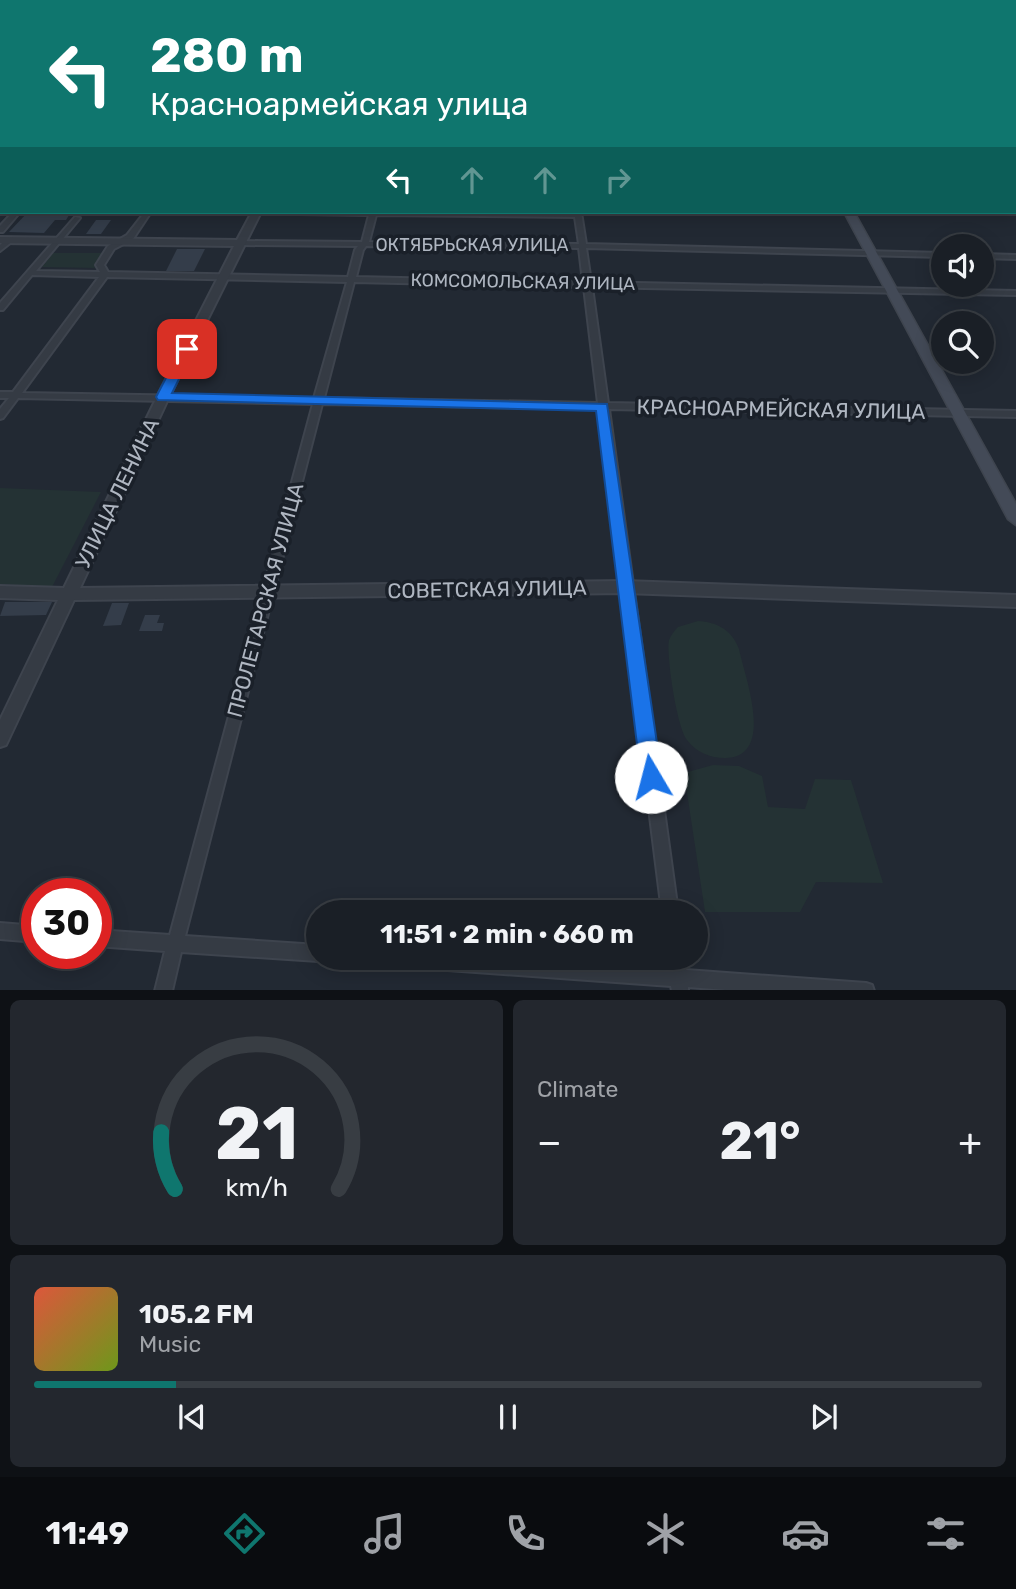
<!DOCTYPE html>
<html lang="en">
<head>
<meta charset="utf-8">
<style>
	:root { --surface:#1a1f26; --page:#23272e; --text:#f1f3f6; --muted:#9fa2a7; --line:#383d43; --accent:#0f766e }
	body { margin:0; font-family:Rubik,sans-serif; background:var(--page); color:var(--text); height:100vh; display:flex; flex-direction:column; font-size:26px; white-space:nowrap }
	* { box-sizing:border-box; margin:0 }
	p { font-size:23px; color:var(--muted) }
	.icon { flex:none; width:38px; height:38px; fill:none; stroke:currentColor; stroke-width:2; stroke-linecap:round; stroke-linejoin:round }
	.map { position:relative; height:990px; overflow:hidden }
	.panel { display:flex; flex-direction:column; gap:10px; padding:10px; background:#0e1115; flex:1 }
	.panel>* { flex:none }
	.guide { position:absolute; left:0px; top:0px; width:1017px; height:214px; box-shadow:0 4px 18px #0003,0 0 0 2px var(--line); background:#0f766e; color:#fff; overflow:hidden }
	.controls { position:absolute; left:931px; top:234px; display:grid; gap:14px }
	.controls a { display:grid; place-items:center; width:63px; height:63px; border-radius:50%; background:var(--surface); box-shadow:0 4px 18px #0003,0 0 0 2px var(--line); font-size:35px }
	.speed { position:absolute; left:21px; top:878px; display:flex; gap:14px; font-size:35px; font-weight:700; text-align:center }
	.speed>* { display:grid; place-content:center; width:91px; height:91px; border-radius:50%; background:var(--surface); box-shadow:0 4px 18px #0003,0 0 0 2px var(--line); line-height:1 }
	.speed .limit { border:10px solid #d22; background:#fff; color:#111 }
	.pin { position:absolute; display:grid; place-items:center; width:60px; height:60px; color:#fff; margin:-30px; border-radius:14px; box-shadow:0 4px 10px #0006 }
	.me { position:absolute; width:77px; margin:-38px; rotate:352deg; stroke-linejoin:round; filter:drop-shadow(0 0 5px #0008) }
	.turn { display:flex; align-items:center; gap:24px; height:147px; padding:0 35px; font-size:32px }
	.turn .icon { width:91px; height:91px; stroke-width:2.5 }
	.turn b { display:block; font-size:49px; line-height:60px }
	.lanes { display:flex; align-items:center; height:66px; padding:0 35px; background:#0003; justify-content:center; gap:35px; direction:ltr }
	.lanes .off { opacity:.35 }
	.big { font-size:52px; font-weight:700; line-height:1.1 }
	.panel .widget { flex:1; display:flex; flex-direction:column; justify-content:center; gap:10px; min-width:0; padding:0 24px; border-radius:10px; background:var(--page) }
	.panel .dial { align-items:center; gap:0 }
	.dial svg { height:182px; overflow:visible; fill:none; stroke:var(--line); stroke-width:7; stroke-linecap:round; text-anchor:middle }
	.dial text { fill:var(--text); stroke:none }
	.song { display:flex; align-items:center; gap:21px }
	.cover { width:84px; height:84px; border-radius:10px; background:linear-gradient(135deg,hsl(10 70% 55%),hsl(80 70% 35%)) }
	.played { height:7px; border-radius:4px; background:linear-gradient(90deg,var(--accent) 15%,var(--line) 15%) }
	.keys { display:flex; justify-content:space-around; direction:ltr }
	.heat { display:flex; justify-content:space-between; align-items:center; font-size:38px; direction:ltr }
	.panel .tiles { flex:1; display:grid; gap:10px; grid-template-columns:1fr 1fr }
	.widget:last-child { grid-column:span 2 }
	.trip { position:absolute; left:306px; top:900px; width:402px; height:70px; border-radius:35px; background:var(--surface); box-shadow:0 4px 18px #0003,0 0 0 2px var(--line); font-weight:700; line-height:70px; text-align:center }
	.menu { display:flex; height:112px; justify-content:space-around; align-items:center; background:#0a0c0f; color:var(--muted) }
	.menu .icon { width:49px; height:49px }
	.menu .on { color:var(--accent) }
	.menu b { font-size:32px; color:var(--text) }
	.map>svg:first-child { display:block }
</style>
</head>
<body>
<div class="map">
<svg width="1016" height="991" viewBox="0 0 1016 991">
	<rect width="100%" height="100%" fill="#222933"/>
	<g fill="#243234">
		<path d="M53 253H107L97 268 42 267Z"/>
		<path d="M0 488 101 492 52 587 0 584Z"/>
		<path d="M698 621C717 622 732 630 739 649 745 678 776 757 725 758 710 758 696 752 687 740 677 728 666 656 669 640 671 635 674 631 678 627Z"/>
		<path d="M713 765 739 766 762 776 768 807 805 809 815 779 851 780 883 883 816 882 800 912H705L684 773Z"/>
	</g>
	<path fill="#17202f" d="M452 0H907L467 2Z"/>
	<g fill="#343d4a">
		<path d="M28 212H71L66 220H55L44 233 9 232Z"/>
		<path d="M96 220H111L101 234H86Z"/>
		<path d="M177 249H205L194 271H166Z"/>
		<path d="M5 602H52L46 615 0 616Z"/>
		<path d="M112 603H129L121 625 103 626Z"/>
		<path d="M145 615H160L157 623H164L162 631H139Z"/>
	</g>
	<g fill="none" stroke-linecap="round" stroke-linejoin="round">
		<g stroke="#3e444e" stroke-width="4">
			<g id="minor">
				<path d="M2 128V133L0 134V129Z"/>
				<rect x="1015" y="165" width="1" height="6"/>
				<rect x="1015" y="180" width="1" height="4"/>
				<rect x="0" y="207" width="2" height="4"/>
				<path d="M13 212H20L3 232H0V226Z"/>
				<path d="M145 212H151L133 239 114 249 104 265 108 272 348 277 355 250 358 246 240 245 236 243 240 241 362 242 369 215 299 214 296 212H581L586 244 943 253V257L586 248 591 282 1016 291V295L592 287 608 403 1016 411V417L609 409 678 912H662L599 409 322 404 185 936 318 945V957H324L318 961 181 952 172 991H155L165 951 96 946V930L170 935 313 404 18 398 3 418 0 419V409L9 398H0V392H13L99 277 32 275 3 310H0V303L75 217 80 218 36 271 100 272 96 265 108 246 127 235ZM376 215 575 217 579 244 369 242ZM366 246 579 248 583 282 356 277 363 250ZM107 277 347 282 314 398 22 393ZM354 282 584 287 598 403 324 398Z"/>
				<path d="M175 212H267L264 214H178Z"/>
				<path d="M7 238 14 240 0 251V245Z"/>
				<path d="M982 254 1016 255V259L982 258Z"/>
				<path d="M0 923 37 926V942L0 939Z"/>
				<path d="M370 957H500L669 969 668 957H684L686 970 866 983 872 985 874 991H739L688 987V991H672L671 986 378 965 372 963Z"/>
			</g>
		</g>
		<g stroke="#3e444e" stroke-width="4">
			<g id="tertiary">
				<rect x="0" y="70" width="2" height="4"/>
				<path d="M252 212H261L169 397 80 588 625 581 1016 595V607L625 593 74 600 6 745 0 747V720L58 600 0 598V586L64 588 157 397 234 246 0 243V237L237 240Z"/>
			</g>
		</g>
		<g stroke="#3e444e" stroke-width="3">
			<g id="secondary">
				<path d="M990 0 1011 2H992Z"/>
				<path d="M844 212H854L1016 504V525L1008 519Z"/>
			</g>
		</g>
		<use href="#minor" fill="#353b44" fill-rule="evenodd"/>
		<use href="#tertiary" fill="#353b44" fill-rule="evenodd"/>
		<use href="#secondary" fill="#434a57" fill-rule="evenodd"/>
	</g>
	<path fill="#1a73e8" stroke="#114b97" stroke-width="2" d="M187 345 194 349 172 393 607 404 662 777 659 784 651 787 644 784 641 777 596 411 158 400 156 397 181 349Z"/>
	<g text-anchor="middle" dominant-baseline="central" stroke-width="7" stroke-linejoin="round" paint-order="stroke">
		<g font-size="18" fill="#afb6c1" stroke="#1a2029">
			<text x="472" y="245">ОКТЯБРЬСКАЯ УЛИЦА</text>
			<text transform="translate(523 282) rotate(1)">КОМСОМОЛЬСКАЯ УЛИЦА</text>
		</g>
		<g font-size="21" fill="#afb6c1" stroke="#1a2029">
			<text transform="translate(781 409) rotate(1)">КРАСНОАРМЕЙСКАЯ УЛИЦА</text>
			<text transform="translate(117 493) rotate(-64)">УЛИЦА ЛЕНИНА</text>
			<text transform="translate(487 589) rotate(-1)">СОВЕТСКАЯ УЛИЦА</text>
			<text transform="translate(265 600) rotate(-75)">ПРОЛЕТАРСКАЯ УЛИЦА</text>
		</g>
	</g>
</svg>
<div class="controls">
<a><svg class="icon" aria-label="sound" viewBox="0 0 24 24"><path d="M4 9h4l5-4v14l-5-4H4zM17 9q2 3 0 6"/></svg></a>
<a><svg class="icon" aria-label="search" viewBox="0 0 24 24"><circle cx="10" cy="10" r="6"/><path d="M15 15l6 6"/></svg></a>
</div>
<div class="speed"><div class="limit">30</div></div>
<div class="pin" style="left:187px;top:349px;background:#d93025"><svg class="icon" aria-label="arrive" viewBox="0 0 24 24"><path d="M6 21V4h12l-3 4 3 4H6"/></svg></div>
<svg class="me" style="left:651px;top:777px" viewBox="-20 -20 40 40"><circle r="19" fill="#fff"/><path d="M0-13L10 11 0 6-10 11z" fill="#1a73e8"/></svg>
<div class="trip">11:51 · 2 min · 660 m</div>
<div class="guide">
<div class="turn"><svg class="icon" aria-label="left" viewBox="0 0 24 24"><path d="M17 20v-9H6M10 6l-5 5 5 5"/></svg><div><b>280 m</b>Красноармейская улица</div></div>
<div class="lanes"><svg class="icon" aria-label="left" viewBox="0 0 24 24"><path d="M17 20v-9H6M10 6l-5 5 5 5"/></svg><svg class="icon off" aria-label="ahead" viewBox="0 0 24 24"><path d="M12 20V5M6 11l6-6 6 6"/></svg><svg class="icon off" aria-label="ahead" viewBox="0 0 24 24"><path d="M12 20V5M6 11l6-6 6 6"/></svg><svg class="icon off" aria-label="right" viewBox="0 0 24 24"><path d="M7 20v-9h11M14 6l5 5-5 5"/></svg></div>
</div>
</div>
<section class="panel">
<div class="tiles">
<div class="widget dial"><svg viewBox="0 0 100 80">
<path d="M14 69A42 42 0 1 1 86 69"/>
<path d="M14 69A42 42 0 0 1 8 44" stroke="#0f766e"/>
<text x="50" y="56" font-size="32" font-weight="700">21</text>
<text x="50" y="72" font-size="11">km/h</text>
</svg></div>
<div class="widget"><p>Climate</p>
<div class="heat"><a>−</a><b class="big">21°</b><a>+</a></div>
</div>
<div class="widget">
<div class="song"><i class="cover"></i><div><b>105.2 FM</b><p>Music</p></div></div>
<div class="played"></div>
<div class="keys"><svg class="icon" aria-label="previous" viewBox="0 0 24 24"><path d="M18 5L8 12l10 7zM5 5v14"/></svg><svg class="icon" aria-label="pause" viewBox="0 0 24 24"><path d="M8 5v14M16 5v14"/></svg><svg class="icon" aria-label="next" viewBox="0 0 24 24"><path d="M6 5l10 7-10 7zM19 5v14"/></svg></div>
</div>
</div>
</section>
<nav class="menu">
<b>11:49</b>
<svg class="icon on" aria-label="directions" viewBox="0 0 24 24"><path d="M12 3l9 9-9 9-9-9zM9 14v-3h6M13 9l2 2-2 2"/></svg>
<svg class="icon" aria-label="music" viewBox="0 0 24 24"><path d="M9 18V5l10-2v13"/><circle cx="6" cy="18" r="3"/><circle cx="16" cy="16" r="3"/></svg>
<svg class="icon" aria-label="phone" viewBox="0 0 24 24"><path d="M5 4h4l2 5-3 2q2 4 5 5l2-3 5 2v4C11 20 4 13 5 4z"/></svg>
<svg class="icon" aria-label="climate" viewBox="0 0 24 24"><path d="M12 3v18M4 7l16 10M4 17L20 7"/></svg>
<svg class="icon" aria-label="car" viewBox="0 0 24 24"><path d="M5 17H2v-5l4-1 3-4h7l3 4 3 1v5h-3M9 17h6M6 11h13"/><circle cx="7" cy="17" r="2"/><circle cx="17" cy="17" r="2"/></svg>
<svg class="icon" aria-label="filters" viewBox="0 0 24 24"><path d="M4 7h16M4 17h16"/><circle cx="9" cy="7" r="2"/><circle cx="15" cy="17" r="2"/></svg>
</nav>
</body>
</html>
